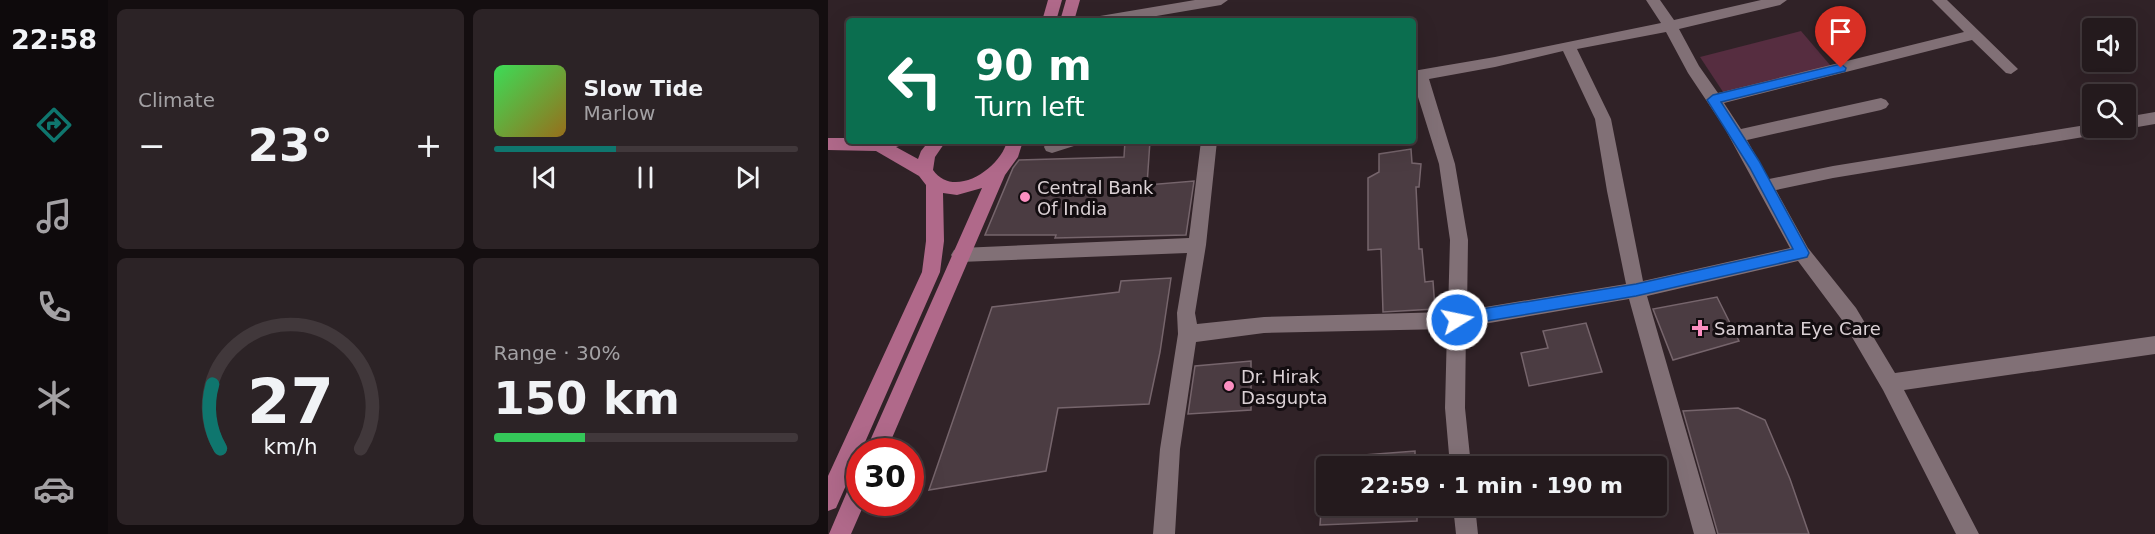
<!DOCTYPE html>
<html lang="en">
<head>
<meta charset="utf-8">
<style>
	:root { --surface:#241a1d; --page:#2c2326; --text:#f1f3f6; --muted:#a3a1a4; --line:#41383b; --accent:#0f766e }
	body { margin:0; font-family:"DejaVu Sans",sans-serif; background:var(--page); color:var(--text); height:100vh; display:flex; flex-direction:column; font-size:22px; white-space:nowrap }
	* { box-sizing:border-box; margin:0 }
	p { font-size:20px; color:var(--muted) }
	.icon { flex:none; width:33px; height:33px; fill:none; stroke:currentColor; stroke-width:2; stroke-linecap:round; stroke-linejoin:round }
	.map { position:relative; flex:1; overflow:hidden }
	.side { display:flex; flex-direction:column; gap:9px; padding:9px; background:#140e10; width:720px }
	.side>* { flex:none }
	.banner { position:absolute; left:18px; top:18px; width:570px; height:126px; border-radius:6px; box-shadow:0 6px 24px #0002,0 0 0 2px var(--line); background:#0b6e4f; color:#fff; overflow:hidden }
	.buttons { position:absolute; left:1254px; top:18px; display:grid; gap:12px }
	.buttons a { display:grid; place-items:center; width:54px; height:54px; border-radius:6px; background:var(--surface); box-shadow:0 6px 24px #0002,0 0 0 2px var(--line); font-size:30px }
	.speed { position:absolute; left:18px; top:438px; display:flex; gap:12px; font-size:30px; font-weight:700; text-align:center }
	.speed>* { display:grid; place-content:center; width:78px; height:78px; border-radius:50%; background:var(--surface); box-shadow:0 6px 24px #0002,0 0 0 2px var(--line); line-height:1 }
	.speed .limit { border:9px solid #d22; background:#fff; color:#111 }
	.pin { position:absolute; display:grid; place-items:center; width:51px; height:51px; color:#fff; margin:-62px -26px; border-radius:50% 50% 50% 0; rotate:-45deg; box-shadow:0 0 6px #0007 }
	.pin .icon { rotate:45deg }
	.me { position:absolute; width:66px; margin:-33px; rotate:80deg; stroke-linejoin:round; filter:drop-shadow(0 0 4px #0008) }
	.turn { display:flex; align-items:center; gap:21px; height:126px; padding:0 30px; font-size:27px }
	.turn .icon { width:78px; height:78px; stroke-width:2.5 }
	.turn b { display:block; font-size:42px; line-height:51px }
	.big { font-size:45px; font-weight:600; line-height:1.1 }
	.side .widget { flex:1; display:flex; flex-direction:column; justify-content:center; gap:9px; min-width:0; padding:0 21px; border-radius:9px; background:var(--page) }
	.side .dial { align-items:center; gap:0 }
	.dial svg { height:156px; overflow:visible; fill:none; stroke:var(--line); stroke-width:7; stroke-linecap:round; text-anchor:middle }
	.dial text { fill:var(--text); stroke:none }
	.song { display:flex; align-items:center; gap:18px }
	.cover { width:72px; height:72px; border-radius:9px; background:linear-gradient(135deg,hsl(130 70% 55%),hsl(40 70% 35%)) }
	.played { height:6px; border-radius:3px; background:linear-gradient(90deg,var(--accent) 40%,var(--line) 40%) }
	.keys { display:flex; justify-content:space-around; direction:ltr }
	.heat { display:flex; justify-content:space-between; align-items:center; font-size:33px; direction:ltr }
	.charge { height:9px; border-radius:4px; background:linear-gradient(90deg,#34c759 30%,var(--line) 0) }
	.side .tiles { flex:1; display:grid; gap:9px; grid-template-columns:repeat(2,1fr) }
	.trip { position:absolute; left:488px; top:456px; width:351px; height:60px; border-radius:6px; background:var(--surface); box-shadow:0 6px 24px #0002,0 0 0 2px var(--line); font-weight:600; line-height:60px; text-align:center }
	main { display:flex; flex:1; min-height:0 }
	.tabs { display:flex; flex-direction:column; width:108px; justify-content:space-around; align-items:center; background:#0e0a0c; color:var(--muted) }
	.tabs .icon { width:42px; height:42px }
	.tabs .selected { color:var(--accent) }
	.tabs b { font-size:27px; color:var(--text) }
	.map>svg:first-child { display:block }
</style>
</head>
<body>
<main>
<nav class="tabs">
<b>22:58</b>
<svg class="icon selected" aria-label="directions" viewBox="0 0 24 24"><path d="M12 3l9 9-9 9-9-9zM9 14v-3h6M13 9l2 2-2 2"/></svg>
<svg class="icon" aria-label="music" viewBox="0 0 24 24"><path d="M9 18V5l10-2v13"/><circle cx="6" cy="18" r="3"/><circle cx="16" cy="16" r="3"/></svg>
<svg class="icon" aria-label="phone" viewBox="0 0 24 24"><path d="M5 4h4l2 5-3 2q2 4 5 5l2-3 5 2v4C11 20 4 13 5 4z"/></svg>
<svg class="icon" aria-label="climate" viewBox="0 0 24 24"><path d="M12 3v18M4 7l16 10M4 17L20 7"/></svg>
<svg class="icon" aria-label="car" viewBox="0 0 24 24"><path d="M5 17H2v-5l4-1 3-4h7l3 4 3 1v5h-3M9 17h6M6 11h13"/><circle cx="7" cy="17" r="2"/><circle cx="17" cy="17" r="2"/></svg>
</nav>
<section class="side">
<div class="tiles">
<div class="widget"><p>Climate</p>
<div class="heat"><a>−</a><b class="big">23°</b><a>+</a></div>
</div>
<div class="widget">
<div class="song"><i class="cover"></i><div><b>Slow Tide</b><p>Marlow</p></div></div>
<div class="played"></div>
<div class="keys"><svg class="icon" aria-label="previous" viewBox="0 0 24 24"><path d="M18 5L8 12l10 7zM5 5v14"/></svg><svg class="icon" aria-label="pause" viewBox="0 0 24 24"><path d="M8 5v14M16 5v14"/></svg><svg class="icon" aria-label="next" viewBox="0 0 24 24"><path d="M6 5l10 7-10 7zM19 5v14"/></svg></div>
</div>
<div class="widget dial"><svg viewBox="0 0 100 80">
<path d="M14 69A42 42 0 1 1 86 69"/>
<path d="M14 69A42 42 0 0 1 10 36" stroke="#0f766e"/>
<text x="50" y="56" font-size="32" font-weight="700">27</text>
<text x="50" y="72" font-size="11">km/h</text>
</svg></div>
<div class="widget"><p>Range · 30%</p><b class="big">150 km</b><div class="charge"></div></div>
</div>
</section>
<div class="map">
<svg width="1327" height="534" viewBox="0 0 1327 534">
	<rect width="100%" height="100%" fill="#302227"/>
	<path fill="#562d40" d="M973 31 1008 72 899 98 872 57Z"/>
	<g fill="#4b3c42" stroke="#76656c" stroke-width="1.5">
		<path d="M297 141H322L319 185 366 181 358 235 227 238 228 235H157L185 168 191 160 296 157Z"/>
		<path d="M583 149 584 163 593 164 591 187H588L591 249H594L597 282 605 281 607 309 555 312 553 249 540 250V178L551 172V154Z"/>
		<path d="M343 278 332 352 321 404 230 408 218 471 101 490 164 307 291 292 293 281Z"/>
		<path d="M889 297 911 341 845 360 825 309Z"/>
		<path d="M758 323 774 372 701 386 693 353 720 348 715 331Z"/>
		<path d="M423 361V410L360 414 367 366Z"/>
		<path d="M910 408 937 420 962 479 981 534H890L855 411Z"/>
		<path d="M587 451V466H498V506H589V521L492 525 497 458Z"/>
	</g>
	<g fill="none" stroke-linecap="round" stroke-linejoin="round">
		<g fill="#817076" fill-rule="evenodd">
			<path d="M367 0H400L393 5 299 21H265L272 16Z"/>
			<path d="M818 0H832L846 20 933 0H959L952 5 851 29 871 66 890 93 1136 32 1104 0H1119L1190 69 1183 74 1178 73 1144 40 896 103 913 129 1053 98 1058 100 1061 104 1058 108 1053 110 919 140 941 179 1005 166 1264 124V128H1282L1280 132 1274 134 1005 178 948 190 980 248 1028 308 1067 373 1327 336V354L1076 390 1151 534H1128L1055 390 1014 320 970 261 819 296 888 534H866L801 299 638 327 637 408 643 466H622L617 408 619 329 436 333 368 342 352 449 347 534H325L332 449 350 334 349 313 359 253 132 262 126 260 123 255 126 250 132 248 361 238 373 141H389L378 245 367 313 369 324 436 317 620 312 622 240 611 164 585 81V71L667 57 833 23ZM838 32 860 73 896 127 962 248 815 281 783 119 749 49ZM735 51 767 119 779 191 798 284 639 310 640 240 627 164 601 79 667 67Z"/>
			<path d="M1327 112V124L1298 129 1294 128H1298V117Z"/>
			<path d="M224 141H251L249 145 224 153 218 151 216 147 218 143Z"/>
			<path d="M625 506H647L650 534H628Z"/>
		</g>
		<g fill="#b0698a" fill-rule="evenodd">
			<path d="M220 0H234L228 21H214Z"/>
			<path d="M238 0H252L246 21H232Z"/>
			<path d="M0 138H21V141H76L74 145 68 147 90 159 93 151 101 141H118L107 157 105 170C126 200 173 168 179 141H195L190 157 177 175 58 452H37L154 188 129 195 115 193 116 241 112 272 8 508 0 511V476L94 272 98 241V185L91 176 48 151 0 150Z"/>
			<path d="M32 478V502H37L23 534H1L24 480Z"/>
		</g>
	</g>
	<path fill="#1a73e8" stroke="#114b97" stroke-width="1.5" d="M1013 64 1018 68 1017 71 893 102 931 161 979 249 981 253 979 257 808 296 629 326 624 324 622 320 624 315 629 313 808 284 965 249 922 168 879 100 885 95Z"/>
	<g fill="#fc8fc1" stroke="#130d10" stroke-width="2">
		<circle cx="197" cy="197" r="6"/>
		<path d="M869 319h6v6h6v6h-6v6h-6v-6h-6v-6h6z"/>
		<circle cx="401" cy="386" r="6"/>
	</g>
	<g text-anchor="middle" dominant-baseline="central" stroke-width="6" stroke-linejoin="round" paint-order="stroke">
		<g font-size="18" fill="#dbd1d5" stroke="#130d10" text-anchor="start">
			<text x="209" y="187">Central Bank<tspan x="209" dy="21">Of India</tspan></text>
			<text x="886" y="328">Samanta Eye Care</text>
			<text x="413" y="376">Dr. Hirak<tspan x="413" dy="21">Dasgupta</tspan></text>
		</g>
	</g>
</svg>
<div class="buttons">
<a><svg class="icon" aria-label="sound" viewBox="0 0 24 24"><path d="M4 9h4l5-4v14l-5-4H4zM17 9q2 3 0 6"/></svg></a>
<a><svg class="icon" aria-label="search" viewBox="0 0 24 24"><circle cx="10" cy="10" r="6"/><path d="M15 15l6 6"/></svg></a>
</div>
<div class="speed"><div class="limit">30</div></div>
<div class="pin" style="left:1013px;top:68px;background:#d93025"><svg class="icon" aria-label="arrive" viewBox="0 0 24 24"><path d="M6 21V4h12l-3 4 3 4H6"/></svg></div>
<svg class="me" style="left:629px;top:320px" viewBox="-20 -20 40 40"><circle r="17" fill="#1a73e8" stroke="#fff" stroke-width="3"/><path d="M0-11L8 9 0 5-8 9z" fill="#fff"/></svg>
<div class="trip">22:59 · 1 min · 190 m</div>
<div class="banner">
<div class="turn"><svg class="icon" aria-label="left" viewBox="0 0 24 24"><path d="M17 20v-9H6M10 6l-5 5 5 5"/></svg><div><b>90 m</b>Turn left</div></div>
</div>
</div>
</main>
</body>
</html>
